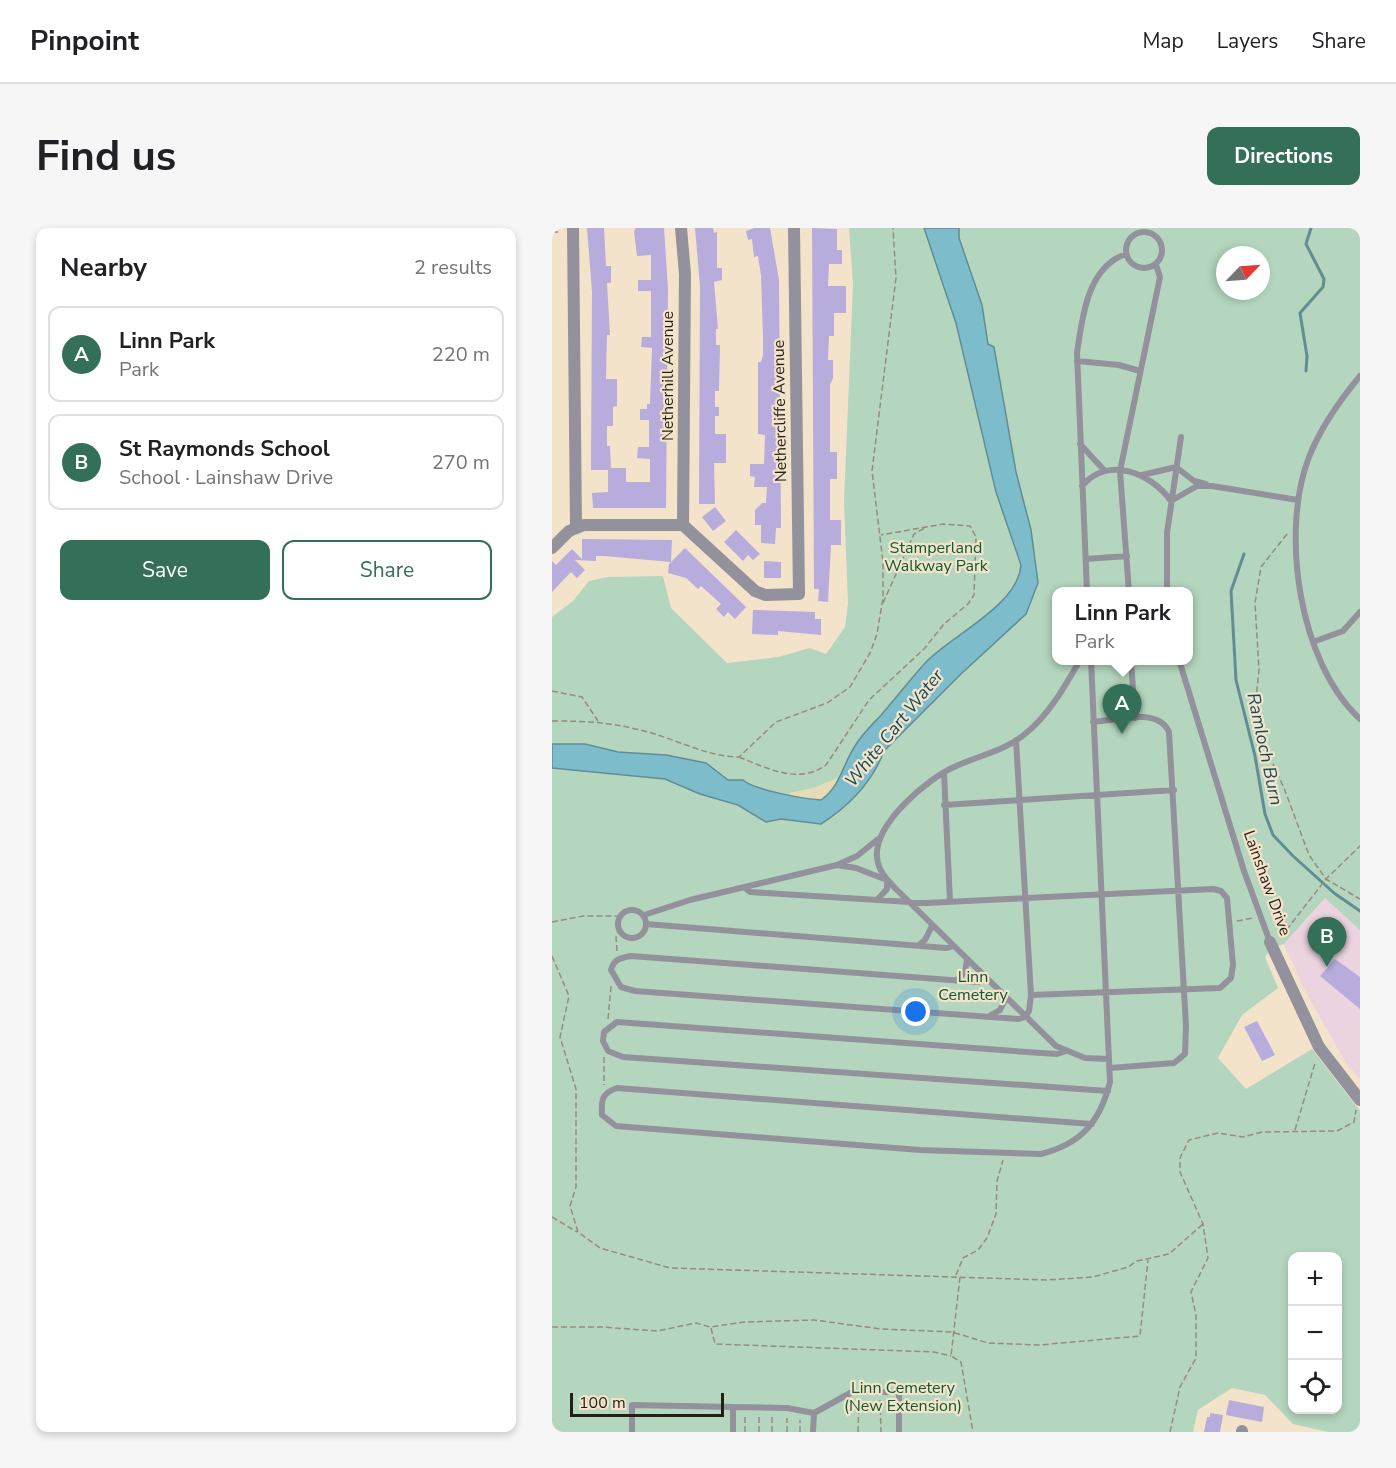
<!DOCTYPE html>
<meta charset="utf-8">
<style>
body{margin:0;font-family:"Nunito Sans",sans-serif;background:#f6f6f6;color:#202124}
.controls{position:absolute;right:18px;bottom:18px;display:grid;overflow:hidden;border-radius:12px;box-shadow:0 3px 9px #0003}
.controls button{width:54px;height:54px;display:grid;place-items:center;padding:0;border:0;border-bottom:2px solid #e0e0e0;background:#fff;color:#202124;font:30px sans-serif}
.compass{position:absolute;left:664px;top:18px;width:54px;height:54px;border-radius:50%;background:#fff;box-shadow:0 3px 9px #0003;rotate:65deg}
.scale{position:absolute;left:18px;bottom:15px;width:154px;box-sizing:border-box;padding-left:6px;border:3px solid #241e15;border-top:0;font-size:16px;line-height:21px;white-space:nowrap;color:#241e15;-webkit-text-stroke:4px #f3e3ca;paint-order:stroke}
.you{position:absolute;left:364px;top:784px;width:21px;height:21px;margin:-15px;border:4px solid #fff;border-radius:50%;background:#1a73e8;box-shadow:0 0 0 9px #1a73e833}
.badge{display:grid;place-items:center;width:39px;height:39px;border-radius:50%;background:#346f58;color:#fff;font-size:20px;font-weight:700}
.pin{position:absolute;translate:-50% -50px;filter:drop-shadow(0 2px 3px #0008)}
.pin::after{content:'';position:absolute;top:32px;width:21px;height:18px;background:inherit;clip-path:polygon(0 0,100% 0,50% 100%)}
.popup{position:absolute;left:500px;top:359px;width:141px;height:78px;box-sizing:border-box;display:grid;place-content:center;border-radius:12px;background:#fff;filter:drop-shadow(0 2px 4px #0005);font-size:20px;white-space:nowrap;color:#757577}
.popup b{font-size:22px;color:#202124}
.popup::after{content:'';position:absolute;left:50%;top:100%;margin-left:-12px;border:12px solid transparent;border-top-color:#fff}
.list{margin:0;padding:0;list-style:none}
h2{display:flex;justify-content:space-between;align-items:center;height:78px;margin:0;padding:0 24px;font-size:26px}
h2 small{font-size:20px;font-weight:400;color:#757577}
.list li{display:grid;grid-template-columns:39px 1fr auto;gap:18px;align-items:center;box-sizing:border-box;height:96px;margin:0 12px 12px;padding:0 12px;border:2px solid #e0e0e0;border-radius:12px}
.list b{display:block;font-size:22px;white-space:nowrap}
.list p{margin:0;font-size:20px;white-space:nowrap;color:#757577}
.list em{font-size:20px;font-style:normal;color:#757577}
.actions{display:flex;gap:12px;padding:18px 24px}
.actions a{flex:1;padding:14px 0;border:2px solid #346f58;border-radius:12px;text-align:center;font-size:21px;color:#346f58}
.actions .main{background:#346f58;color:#fff}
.icon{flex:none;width:33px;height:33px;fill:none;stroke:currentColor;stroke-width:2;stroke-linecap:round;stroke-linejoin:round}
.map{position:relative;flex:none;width:808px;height:1204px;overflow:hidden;border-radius:12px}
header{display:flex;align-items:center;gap:36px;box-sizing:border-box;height:84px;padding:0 30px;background:#fff;border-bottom:2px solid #e0e0e0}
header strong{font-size:28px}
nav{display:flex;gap:33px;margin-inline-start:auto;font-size:21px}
.intro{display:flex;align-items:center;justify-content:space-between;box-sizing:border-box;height:144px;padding:0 36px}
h1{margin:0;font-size:42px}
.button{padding:15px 27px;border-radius:12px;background:#346f58;color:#fff;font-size:21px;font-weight:700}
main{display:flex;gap:36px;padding:0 36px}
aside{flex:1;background:#fff;border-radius:12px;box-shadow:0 3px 9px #0003}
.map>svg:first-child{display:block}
</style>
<header>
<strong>Pinpoint</strong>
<nav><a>Map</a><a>Layers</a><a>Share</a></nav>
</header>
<div class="intro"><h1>Find us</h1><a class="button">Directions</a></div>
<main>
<aside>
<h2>Nearby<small>2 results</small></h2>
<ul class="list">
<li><span class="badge">A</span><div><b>Linn Park</b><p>Park</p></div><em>220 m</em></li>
<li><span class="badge">B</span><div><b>St Raymonds School</b><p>School · Lainshaw Drive</p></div><em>270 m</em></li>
</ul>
<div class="actions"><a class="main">Save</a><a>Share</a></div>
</aside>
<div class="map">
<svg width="808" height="1204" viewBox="0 0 808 1204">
<rect width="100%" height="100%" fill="#f3e3ca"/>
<!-- education -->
<path fill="#ebd4e0" d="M 774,670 L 808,702 L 808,850 L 795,837 L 752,761 L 732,716 Z"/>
<!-- green -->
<path fill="#b4d6be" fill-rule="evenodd" d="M 297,0 L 808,0 L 808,702 L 773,670 L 732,716 L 720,720 L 713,729 L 726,760 L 690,787 L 666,830 L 694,861 L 760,821 L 808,883 L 808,1204 L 776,1204 L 741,1196 L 713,1167 L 680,1160 L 646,1182 L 641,1204 L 0,1204 L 0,540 L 44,542 L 0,529 L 0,389 L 21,373 L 37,353 L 56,349 L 111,348 L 119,380 L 175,435 L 226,429 L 258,420 L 274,426 L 293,399 L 296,375 L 292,274 L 301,56 ZM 673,27 L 709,27 L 709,63 L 673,63 ZM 504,364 L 636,364 L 636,432 L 504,432 ZM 740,1028 L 786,1028 L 786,1182 L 740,1182 Z"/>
<!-- sand -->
<path fill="#e5dcb7" d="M 288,549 L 278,566 L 269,572 L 245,570 L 237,565 L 261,560 Z"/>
<!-- water -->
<path fill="#7dbdcb" stroke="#628d94" stroke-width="1.5" d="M 372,0 L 407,0 L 407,10 L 430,77 L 436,116 L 442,119 L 464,244 L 479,302 L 486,355 L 474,386 L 409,446 L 332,523 C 320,555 297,578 269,596 L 229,591 L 214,594 L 186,577 L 148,566 L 113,551 L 0,540 L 0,516 L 33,516 L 66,524 L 114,527 L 154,535 L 176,552 L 191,552 C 202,562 252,571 269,572 C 288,559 291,536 303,518 C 310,506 321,496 330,486 C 345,469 359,450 375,433 C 402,406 466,377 469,337 L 444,264 L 404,95 Z"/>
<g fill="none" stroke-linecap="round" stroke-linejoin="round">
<!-- stream -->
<path stroke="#628d94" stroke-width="3" d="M 754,143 L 755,128 L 748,85 L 771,59 L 772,51 L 754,16 L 759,0
M 692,326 L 679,363 L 684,452 L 703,528 L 713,586 L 721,607 L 741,628 L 782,665 L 808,683"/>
</g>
<!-- building -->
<path fill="#b7acdc" d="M 35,0 L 52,0 L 54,38 L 59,38 L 59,55 L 55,55 L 58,107 L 55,107 L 54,151 L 65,151 L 65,178 L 61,179 L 61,198 L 55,198 L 55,218 L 58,218 L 59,240 L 74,240 L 74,254 L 98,254 L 98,231 L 85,230 L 86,219 L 97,219 L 97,192 L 88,192 L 88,181 L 95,181 L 95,176 L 98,176 L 100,120 L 89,119 L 90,109 L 99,109 L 99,63 L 86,63 L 86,52 L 99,52 L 99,27 L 85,28 L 82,3 L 84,0 L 112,0 L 116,61 L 114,280 L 41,280 L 40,265 L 56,264 L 56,242 L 39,242 L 40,64 Z
M 143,0 L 161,0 L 162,5 L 165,4 L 165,40 L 170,40 L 170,52 L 162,54 L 166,101 L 164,101 L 164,117 L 168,117 L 167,163 L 163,163 L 163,179 L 167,179 L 167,188 L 163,188 L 163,206 L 174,206 L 174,235 L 162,235 L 163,276 L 147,276 L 148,58 Z
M 202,0 L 218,0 L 227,52 L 229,300 L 224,300 L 223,316 L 209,315 L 209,297 L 203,297 L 203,282 L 210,275 L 214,275 L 215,259 L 202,259 L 203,249 L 198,248 L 198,236 L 212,236 L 213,207 L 206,206 L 206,134 L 209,134 L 211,127 L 211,109 L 209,48 L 206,28 L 202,29 L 200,11 L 196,12 L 194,3 Z
M 260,0 L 285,1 L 285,22 L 290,22 L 290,36 L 277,36 L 276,58 L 294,58 L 294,85 L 282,85 L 282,108 L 277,108 L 276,132 L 281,132 L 281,150 L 278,157 L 278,224 L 285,224 L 285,251 L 278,251 L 278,292 L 289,292 L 289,317 L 279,317 L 276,374 L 266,373 L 267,361 L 262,361 Z
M 163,279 L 174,293 L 161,303 L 150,289 Z
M 184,302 L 208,326 L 201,332 L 196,327 L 191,333 L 172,314 Z
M 30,311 L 120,312 L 119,334 L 52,328 L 44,328 L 44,333 L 23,332 L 33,342 L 25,350 L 19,344 L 0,364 L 0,333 L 4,337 L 20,321 L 30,331 Z
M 133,320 L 194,379 L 183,391 L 176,384 L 172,389 L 164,381 L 169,376 L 149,358 L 146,361 L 134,350 L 116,345 L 117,336 Z
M 212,333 L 229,334 L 229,350 L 212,350 Z
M 201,382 L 263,384 L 263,391 L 269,391 L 269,407 L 226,403 L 226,407 L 200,406 Z
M 783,731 L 808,749 L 808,781 L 768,748 Z
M 705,793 L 723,827 L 710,833 L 692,799 Z
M 677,1172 L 712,1179 L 710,1194 L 674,1187 Z
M 658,1185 L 671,1187 L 668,1204 L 652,1204 L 655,1189 L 658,1189 Z"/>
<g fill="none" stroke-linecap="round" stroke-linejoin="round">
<!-- path -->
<path stroke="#978c7a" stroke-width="1.5" stroke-dasharray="6 3" stroke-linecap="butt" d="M 0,4 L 8,4
M 735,306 L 709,339 L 703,375 L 707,442 L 703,480 L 708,508 L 732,560 L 757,627 L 774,651 L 808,671
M 331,375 L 362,306 L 373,300
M 0,463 L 30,469 L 46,493
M 0,493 C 32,493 56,494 88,502 C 120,509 154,529 187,529 L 224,494 L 275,475 L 298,459 L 318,425 L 325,406 L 331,370 L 331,334 L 320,243 L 344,50 L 341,0
M 187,529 C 215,540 246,557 274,537 L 317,472 L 372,421 L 392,396 L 416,376 L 422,367 L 424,309 L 418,298 L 391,296 L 329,307
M 685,693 L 701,690
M 0,694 L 31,688 L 67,688
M 729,709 L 774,651 L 808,618
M 65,723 L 64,709 L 67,702
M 0,728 L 17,768 L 8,809 L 24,861 L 24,959 L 18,978 L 26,1004 L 48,1020 L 118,1040 L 495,1052 L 541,1049 L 576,1039 L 585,1033 L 617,1026 L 651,996
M 56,791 L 59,758
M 52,829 L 52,857
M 743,902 L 763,835
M 0,989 L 25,1004
M 404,1047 L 411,1030 L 426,1022 L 435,1010 L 444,986 L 445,953 L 451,932
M 408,1049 L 399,1128 L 409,1134 L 421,1204
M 0,1099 L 50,1099 L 105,1103 L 144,1095 L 158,1099 L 192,1094 L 262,1092 L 329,1101 L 400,1104 L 436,1115 L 487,1117 L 588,1108 L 596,1032
M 159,1100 L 163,1116 L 382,1124 L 399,1128
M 328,1172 L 329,1204
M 193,1204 L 193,1187
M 207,1204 L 207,1187
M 220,1204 L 220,1187
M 235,1204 L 235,1190
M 248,1204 L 248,1192
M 306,1204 L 307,1172
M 618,1204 L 628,1159 L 644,1130 L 644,1087 L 639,1064 L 656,1030 L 651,996 L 628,944 L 628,930 L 637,912 L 666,905 L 691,909 L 710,904 L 785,903 L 802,894 L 804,882"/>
<!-- service -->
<path stroke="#93919c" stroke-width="6" d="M574 22a18 18 0 1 1 36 0a18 18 0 1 1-36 0Z
M 525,133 L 567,137 L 588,143
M 808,148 C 788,172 769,199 757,229 C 728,304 747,435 808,491
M 528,216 L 552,242
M 590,247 L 624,239 L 642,253 L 654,256
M 530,258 C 556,227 599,245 619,273 L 645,258 L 660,258 L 746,272
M 534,331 L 575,328
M 535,364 L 525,125 C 530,91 535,39 574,26
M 577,364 L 568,243 L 608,49 L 604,37
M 615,364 L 615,305 L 629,209
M 761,414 L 791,403 L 808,384
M 528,432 C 513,458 497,487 473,506 C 453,523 425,528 402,539 C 375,551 322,596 325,629 C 326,642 334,651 343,660 L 504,818 L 533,830 L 557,831
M 539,432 L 558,854 C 548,894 529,916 489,926 L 368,922 L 64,898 L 50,887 C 49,872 50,865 65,860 L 540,896
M 579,432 L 583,490
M 627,432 L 692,643 L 718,714
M 541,494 C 564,492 606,479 617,504 L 634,798 L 633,826 L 622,835 L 558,840
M 392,545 L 398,674
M 392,577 L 622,562
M 285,637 L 304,640 L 335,652 L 335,661 L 325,672
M 193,660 L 198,664 L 374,675 L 661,661 L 669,663 L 675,670 L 681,737 L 679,750 L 668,760 L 479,767
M66 696a14 14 0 1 1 28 0a14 14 0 1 1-28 0Z
M 92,687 L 138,672 L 285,637 L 305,628 L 326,611
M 94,696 L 394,720 L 401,718
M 367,717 L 373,712 L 380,698
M 405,752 L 413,744 L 415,732
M 435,752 L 425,754 L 79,728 C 68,730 62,731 59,742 L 69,759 L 83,763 L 467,791 L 473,789 L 477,783 L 479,767 L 464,512
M 439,787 L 448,782 L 454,770
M 514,823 L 505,826 L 489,825 L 65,794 L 52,804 L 51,813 L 56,823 L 71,829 L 556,863
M 80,1204 L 80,1177 L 181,1179
M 181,1204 L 181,1179 L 235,1180 L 262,1185
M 261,1204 L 262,1185 L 300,1164 L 347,1164 L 347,1204"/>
<!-- minor -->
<path stroke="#93919c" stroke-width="12" d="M 21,0 L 24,298
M 129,0 L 133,46 L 131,297
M 0,320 L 17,303 L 32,297 L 131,297 L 203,363 L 213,367 L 247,366 L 242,0
M 718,714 L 767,819 L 808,872
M 690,1204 L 690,1203"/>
</g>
<g text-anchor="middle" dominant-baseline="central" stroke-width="4.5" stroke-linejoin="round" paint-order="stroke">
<!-- street labels -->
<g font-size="16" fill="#241e15" stroke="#f3e3ca">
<text transform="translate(116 148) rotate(-90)">Netherhill Avenue</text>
<text transform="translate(228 183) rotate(-91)">Nethercliffe Avenue</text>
<text transform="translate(715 655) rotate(70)">Lainshaw Drive</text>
</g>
<!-- park labels -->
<g font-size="16" fill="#095931" stroke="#f3e3ca">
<text x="384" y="320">Stamperland<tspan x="384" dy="18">Walkway Park</tspan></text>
<text x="421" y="749">Linn<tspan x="421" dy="18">Cemetery</tspan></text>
<text x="351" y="1160">Linn Cemetery<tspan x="351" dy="18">(New Extension)</tspan></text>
</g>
<!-- water labels -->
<g font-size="18" font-style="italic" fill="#134b56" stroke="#f3e3ca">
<text transform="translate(342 500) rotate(-51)">White Cart Water</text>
<text transform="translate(713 521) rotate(78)">Ramloch Burn</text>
</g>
</g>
</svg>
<div class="controls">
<button>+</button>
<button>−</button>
<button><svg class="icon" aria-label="locate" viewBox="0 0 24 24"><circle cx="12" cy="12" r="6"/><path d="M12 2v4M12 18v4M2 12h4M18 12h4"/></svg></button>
</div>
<svg class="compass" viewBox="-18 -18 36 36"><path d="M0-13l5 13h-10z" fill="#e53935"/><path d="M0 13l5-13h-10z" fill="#757577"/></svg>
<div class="scale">100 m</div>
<div class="you"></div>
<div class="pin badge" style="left:570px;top:506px">A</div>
<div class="popup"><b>Linn Park</b>Park</div>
<div class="pin badge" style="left:775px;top:739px">B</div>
</div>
</main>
